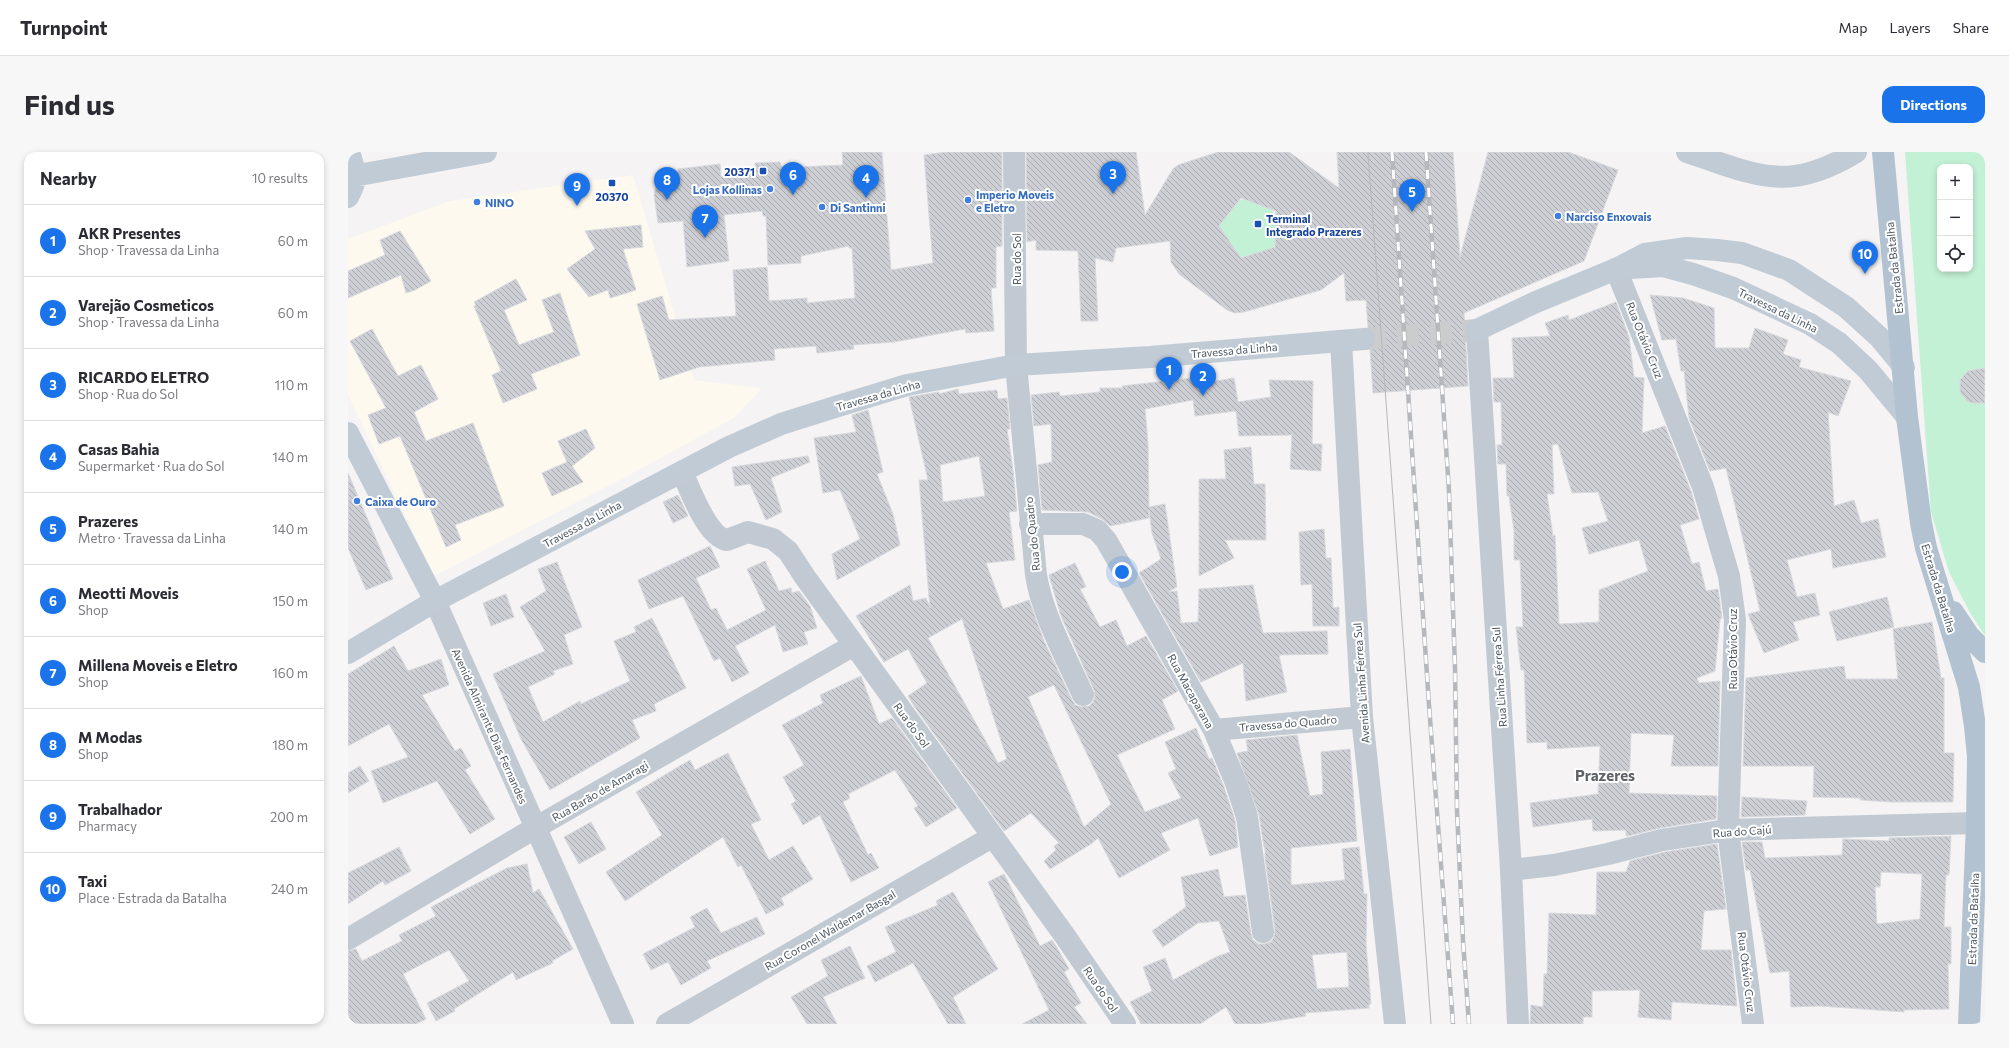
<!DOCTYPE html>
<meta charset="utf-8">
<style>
body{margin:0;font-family:Commissioner,sans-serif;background:#f7f7f7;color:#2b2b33}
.controls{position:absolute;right:12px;top:12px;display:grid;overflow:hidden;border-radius:8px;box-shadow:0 2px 6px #0003}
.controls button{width:36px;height:36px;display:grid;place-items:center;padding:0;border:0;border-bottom:1px solid #e1e1e2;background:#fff;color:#2b2b33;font:20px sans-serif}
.you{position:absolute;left:774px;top:420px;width:14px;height:14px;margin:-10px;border:3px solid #fff;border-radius:50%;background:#1a73e8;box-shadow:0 0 0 6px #1a73e833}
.badge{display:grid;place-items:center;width:26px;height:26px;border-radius:50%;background:#1a73e8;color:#fff;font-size:13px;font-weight:700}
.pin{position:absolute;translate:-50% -33px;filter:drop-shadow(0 1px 2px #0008)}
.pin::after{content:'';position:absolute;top:21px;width:14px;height:12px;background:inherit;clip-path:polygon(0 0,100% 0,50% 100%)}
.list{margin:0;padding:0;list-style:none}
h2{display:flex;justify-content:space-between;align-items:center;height:52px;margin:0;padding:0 16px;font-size:17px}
h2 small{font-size:13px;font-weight:400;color:#7c7c81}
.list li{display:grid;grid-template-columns:26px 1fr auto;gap:12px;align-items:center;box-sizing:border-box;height:72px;padding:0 16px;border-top:1px solid #e1e1e2}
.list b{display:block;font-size:15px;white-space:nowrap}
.list p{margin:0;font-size:13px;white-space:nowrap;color:#7c7c81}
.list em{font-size:13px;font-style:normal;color:#7c7c81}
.icon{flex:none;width:22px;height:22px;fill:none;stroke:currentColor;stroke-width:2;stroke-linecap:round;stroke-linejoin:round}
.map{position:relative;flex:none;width:1637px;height:872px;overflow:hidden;border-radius:12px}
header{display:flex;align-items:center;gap:24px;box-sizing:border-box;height:56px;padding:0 20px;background:#fff;border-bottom:1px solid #e1e1e2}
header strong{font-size:19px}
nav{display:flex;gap:22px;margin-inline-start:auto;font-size:14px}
.intro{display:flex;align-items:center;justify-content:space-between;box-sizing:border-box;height:96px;padding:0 24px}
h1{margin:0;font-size:28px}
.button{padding:10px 18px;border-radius:12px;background:#1a73e8;color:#fff;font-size:14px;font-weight:700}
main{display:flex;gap:24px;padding:0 24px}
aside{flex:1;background:#fff;border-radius:12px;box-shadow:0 2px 6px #0003}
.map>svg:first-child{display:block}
</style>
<header>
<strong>Turnpoint</strong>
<nav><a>Map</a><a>Layers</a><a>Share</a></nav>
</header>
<div class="intro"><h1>Find us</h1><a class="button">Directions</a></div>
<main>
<aside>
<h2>Nearby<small>10 results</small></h2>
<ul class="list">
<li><span class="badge">1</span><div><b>AKR Presentes</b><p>Shop · Travessa da Linha</p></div><em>60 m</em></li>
<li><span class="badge">2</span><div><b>Varejão Cosmeticos</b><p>Shop · Travessa da Linha</p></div><em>60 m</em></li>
<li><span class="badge">3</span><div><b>RICARDO ELETRO</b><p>Shop · Rua do Sol</p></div><em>110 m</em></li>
<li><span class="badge">4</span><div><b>Casas Bahia</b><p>Supermarket · Rua do Sol</p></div><em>140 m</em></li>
<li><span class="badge">5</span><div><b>Prazeres</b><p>Metro · Travessa da Linha</p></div><em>140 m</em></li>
<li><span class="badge">6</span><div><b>Meotti Moveis</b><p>Shop</p></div><em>150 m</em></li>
<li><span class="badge">7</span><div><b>Millena Moveis e Eletro</b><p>Shop</p></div><em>160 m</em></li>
<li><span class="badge">8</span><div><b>M Modas</b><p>Shop</p></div><em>180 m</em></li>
<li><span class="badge">9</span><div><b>Trabalhador</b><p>Pharmacy</p></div><em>200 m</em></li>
<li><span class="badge">10</span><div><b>Taxi</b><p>Place · Estrada da Batalha</p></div><em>240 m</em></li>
</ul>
</aside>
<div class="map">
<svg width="1637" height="872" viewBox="0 0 1637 872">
<defs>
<pattern id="building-back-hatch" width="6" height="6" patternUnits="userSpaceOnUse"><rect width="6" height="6" fill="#cdcfd5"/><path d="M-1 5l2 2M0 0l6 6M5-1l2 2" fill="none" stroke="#a8abb0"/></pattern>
</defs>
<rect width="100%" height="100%" fill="#f5f3f3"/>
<!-- commercial -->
<path fill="#fdf9ef" d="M 285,23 L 346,228 L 414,236 L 386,266 L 285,321 L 86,424 L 0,243 L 0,87 L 102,49 Z"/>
<!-- green -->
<path fill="#c3f1d5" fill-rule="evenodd" d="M 1557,0 L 1637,0 L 1637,484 L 1621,459 L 1601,420 L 1583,360 ZM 1592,15 L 1622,15 L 1622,117 L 1592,117 Z
M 895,47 L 923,57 L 928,63 L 927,93 L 925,96 L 895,106 L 892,105 L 872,76 L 872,73 L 892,48 Z"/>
<!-- building -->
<path fill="url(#building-back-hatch)" stroke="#d7d9de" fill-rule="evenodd" d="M 494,0 L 534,0 L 543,118 L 585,111 L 576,3 L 598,0 L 654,0 L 654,94 L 648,95 L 648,136 L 643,136 L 646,179 L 618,181 L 617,177 L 546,190 L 505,193 L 506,197 L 469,201 L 468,194 L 426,197 L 427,208 L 351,215 L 312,228 L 289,152 L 314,144 L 321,168 L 388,164 L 385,118 L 419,115 L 421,149 L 459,146 L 459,151 L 507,146 L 504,96 L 501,96 L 501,94 L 453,104 L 453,111 L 420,113 L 418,64 L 415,64 L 414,59 L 376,63 L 381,109 L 339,115 L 335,69 L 310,71 L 306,43 L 309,28 L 330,26 L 330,17 L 372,12 L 373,25 L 408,19 L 407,11 L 432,10 L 433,15 L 450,13 L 451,15 L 495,13 Z
M 678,0 L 788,0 L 797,63 L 825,17 L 830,13 L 870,0 L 941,0 L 991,36 L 989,0 L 1105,0 L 1112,105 L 1140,0 L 1220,0 L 1270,18 L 1236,109 L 1116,161 L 1120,234 L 1025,241 L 1022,198 L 1027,193 L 1028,186 L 1026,180 L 1020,175 L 1018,148 L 998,149 L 996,121 L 973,138 L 896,160 L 887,161 L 879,158 L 831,122 L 823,110 L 822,89 L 768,96 L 765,110 L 747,106 L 750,169 L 733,169 L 730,99 L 688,98 L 688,88 L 679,90 ZM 893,46 L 928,59 L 927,95 L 893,106 L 871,74 Z
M 293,73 L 295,95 L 275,97 L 288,138 L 262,146 L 260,138 L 241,145 L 219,117 L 247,97 L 237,79 Z
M 52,79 L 83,129 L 67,138 L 58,141 L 53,123 L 0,146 L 0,119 L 37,103 L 32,88 Z
M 168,127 L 179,148 L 156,158 L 171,193 L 206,180 L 194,148 L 212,141 L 232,203 L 183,222 L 189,237 L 155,251 L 144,223 L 153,219 L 126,154 L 128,153 L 126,150 Z
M 1302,143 L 1335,146 L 1366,156 L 1367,196 L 1401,196 L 1407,176 L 1440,188 L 1435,202 L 1453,208 L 1451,215 L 1503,229 L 1490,264 L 1480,260 L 1486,354 L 1506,348 L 1513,371 L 1530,367 L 1538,405 L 1485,416 L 1483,397 L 1439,408 L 1449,445 L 1467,441 L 1472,463 L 1445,470 L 1451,488 L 1416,501 L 1400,462 L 1412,459 L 1378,316 L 1362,319 L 1341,266 L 1336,219 L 1333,219 L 1328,187 L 1314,188 Z
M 1268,150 L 1281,185 L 1286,225 L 1296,226 L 1294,281 L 1317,274 L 1343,339 L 1351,367 L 1332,373 L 1344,412 L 1351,410 L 1358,439 L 1370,437 L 1374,466 L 1372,467 L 1367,519 L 1349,526 L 1351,531 L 1372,529 L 1370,614 L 1323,614 L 1326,583 L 1283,581 L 1281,641 L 1369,644 L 1368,667 L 1312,676 L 1280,684 L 1278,684 L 1278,678 L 1245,679 L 1244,667 L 1185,675 L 1182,651 L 1250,642 L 1252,594 L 1199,597 L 1199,590 L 1179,591 L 1176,518 L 1173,518 L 1168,475 L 1175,475 L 1172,408 L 1166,408 L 1166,379 L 1161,344 L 1159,344 L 1158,312 L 1150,312 L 1149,293 L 1154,293 L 1153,250 L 1146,250 L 1145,226 L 1166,226 L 1164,186 L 1202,184 L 1197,171 L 1220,163 L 1221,168 ZM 1210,292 L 1224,341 L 1250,340 L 1260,369 L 1234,376 L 1241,402 L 1291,388 L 1300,419 L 1251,438 L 1251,470 L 1211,472 L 1207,383 L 1205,384 L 1199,342 L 1206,342 L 1204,293 Z
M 24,177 L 50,224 L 73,213 L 90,247 L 66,260 L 78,289 L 125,271 L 156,354 L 107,373 L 113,388 L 98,395 L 52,284 L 31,292 L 20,263 L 38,256 L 2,189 Z
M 1637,216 L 1637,251 L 1625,251 L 1619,249 L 1612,240 L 1612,228 L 1620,219 Z
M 862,224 L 863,230 L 886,226 L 890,250 L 923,245 L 921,228 L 965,229 L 964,292 L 974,292 L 973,319 L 942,317 L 944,283 L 891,284 L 888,259 L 847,264 L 845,248 L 797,257 L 800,291 L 801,355 L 817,352 L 829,435 L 820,440 L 829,439 L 833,471 L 850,470 L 851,437 L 905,433 L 915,481 L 979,479 L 980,502 L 931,503 L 939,540 L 898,549 L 895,511 L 853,530 L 791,421 L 813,407 L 804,381 L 801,358 L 801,366 L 762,374 L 754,367 L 740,360 L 694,358 L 690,313 L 704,310 L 703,272 L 686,274 L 683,243 L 711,240 L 712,244 L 752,240 L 752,236 L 775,236 L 774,234 Z
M 610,237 L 611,242 L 649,238 L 650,247 L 659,246 L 662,277 L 659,277 L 665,318 L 669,359 L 661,360 L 667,408 L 638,411 L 655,457 L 681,448 L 696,489 L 724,548 L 727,553 L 733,555 L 741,554 L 745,550 L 747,545 L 746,538 L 713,464 L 701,423 L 727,411 L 738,435 L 732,437 L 752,475 L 768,468 L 779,494 L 798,484 L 830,539 L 814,548 L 827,577 L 769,603 L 797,660 L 833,646 L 820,621 L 828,617 L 817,590 L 848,576 L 861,607 L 864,606 L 876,635 L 887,668 L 890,695 L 862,704 L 850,666 L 813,681 L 822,698 L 771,726 L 750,686 L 743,692 L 702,717 L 696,709 L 708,698 L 706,694 L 711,691 L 683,661 L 656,679 L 566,554 L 560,544 L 579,531 L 560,497 L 536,510 L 508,464 L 562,433 L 565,449 L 578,446 L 582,456 L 571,328 L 580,328 L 561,245 L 591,240 L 591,242 ZM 631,304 L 637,344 L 595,350 L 592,313 ZM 614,467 L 659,607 L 650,611 L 580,486 ZM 706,533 L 763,652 L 736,675 L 680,545 Z
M 520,258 L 535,320 L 529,322 L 545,362 L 552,393 L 489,428 L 484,402 L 512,387 L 492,338 L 475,341 L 466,286 L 508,280 L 504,263 Z
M 238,277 L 247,296 L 224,314 L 235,330 L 204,344 L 194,321 L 219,310 L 210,289 Z
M 903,295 L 906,332 L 917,332 L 918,388 L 877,388 L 886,406 L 851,424 L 851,327 L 878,327 L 876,298 Z
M 460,304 L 462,310 L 423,326 L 434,360 L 418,368 L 402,332 L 387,334 L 384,315 Z
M 0,321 L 45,427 L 18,438 L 0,396 Z
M 330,343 L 340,364 L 325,371 L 315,350 Z
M 976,377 L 978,406 L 983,406 L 985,456 L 991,455 L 991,474 L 965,474 L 964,432 L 953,433 L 951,380 Z
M 362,394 L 372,415 L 348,426 L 363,458 L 368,456 L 379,478 L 418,458 L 399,417 L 417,409 L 431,439 L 443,436 L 444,441 L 451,439 L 462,454 L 469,476 L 456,480 L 460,492 L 435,500 L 427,473 L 387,494 L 401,521 L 384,530 L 372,506 L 366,509 L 335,444 L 301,457 L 290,428 Z
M 209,410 L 234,475 L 216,483 L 225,512 L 205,519 L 207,522 L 180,535 L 195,570 L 232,549 L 233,552 L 282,529 L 266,489 L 288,480 L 286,475 L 304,466 L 338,536 L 306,552 L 308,559 L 284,568 L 292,586 L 202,638 L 173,587 L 145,522 L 197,499 L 172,455 L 198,439 L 190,417 Z
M 158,442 L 166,465 L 143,474 L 135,451 Z
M 1539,445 L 1546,475 L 1489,489 L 1481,460 Z
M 1584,470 L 1593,526 L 1596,526 L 1596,601 L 1606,601 L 1605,650 L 1543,650 L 1512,648 L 1512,646 L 1465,645 L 1466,614 L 1395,614 L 1398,526 L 1496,514 L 1498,527 L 1550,527 L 1545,477 Z
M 46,494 L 60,519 L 93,507 L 101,533 L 74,543 L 107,599 L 113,596 L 123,614 L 117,618 L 147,667 L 122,682 L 89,629 L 35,651 L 23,619 L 60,605 L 41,572 L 0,594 L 0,522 Z
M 513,524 L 531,572 L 544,566 L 609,656 L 578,675 L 566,656 L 570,654 L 547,618 L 500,642 L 502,646 L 495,650 L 520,703 L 523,701 L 531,716 L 503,730 L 472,663 L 455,673 L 443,652 L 448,649 L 435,625 L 456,613 L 434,573 L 475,551 L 472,543 Z
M 949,583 L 962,644 L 975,642 L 973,600 L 1002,597 L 1009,689 L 943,696 L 943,733 L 997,728 L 994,697 L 1011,695 L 1016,742 L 1019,742 L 1018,792 L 1023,852 L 1021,852 L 1021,856 L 957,861 L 958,864 L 910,872 L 887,872 L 878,855 L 852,872 L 793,872 L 782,850 L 804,839 L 795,815 L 817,806 L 825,828 L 868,805 L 882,800 L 871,769 L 850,771 L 815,795 L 804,779 L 838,755 L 833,725 L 870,717 L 876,745 L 897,743 L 903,782 L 905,788 L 911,792 L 917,792 L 923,790 L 926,785 L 927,778 L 917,706 L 917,695 L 916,695 L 911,663 L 889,601 L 900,599 L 898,588 ZM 999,800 L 1001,835 L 969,837 L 964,803 Z
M 380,601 L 413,668 L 403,672 L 421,708 L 445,694 L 465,727 L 433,746 L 436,753 L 418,762 L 393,713 L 390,715 L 375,685 L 277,749 L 258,720 L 314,683 L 288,640 L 342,608 L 347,618 Z
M 12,614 L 21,629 L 0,641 L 0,621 Z
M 1394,645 L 1459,649 L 1457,663 L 1393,665 Z
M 243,670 L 258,697 L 231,712 L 216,685 Z
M 1603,684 L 1601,723 L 1598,723 L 1596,775 L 1603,775 L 1603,812 L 1600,812 L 1601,857 L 1556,858 L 1556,860 L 1472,854 L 1443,855 L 1441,819 L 1422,821 L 1402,718 L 1398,718 L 1394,690 L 1414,690 L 1417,706 L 1494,703 L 1495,687 L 1541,689 L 1541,686 ZM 1533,720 L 1574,722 L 1572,767 L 1529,772 L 1527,735 L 1532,735 Z
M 1369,692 L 1378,757 L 1356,759 L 1353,798 L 1383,798 L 1389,854 L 1324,850 L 1323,868 L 1290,865 L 1292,838 L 1244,839 L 1244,865 L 1235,865 L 1235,872 L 1182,872 L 1183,853 L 1195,855 L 1196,822 L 1199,822 L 1201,761 L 1248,763 L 1249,720 L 1278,720 L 1282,709 L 1317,700 Z
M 51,695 L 63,719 L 37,733 L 35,729 L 0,752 L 0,721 Z
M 179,712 L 185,741 L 191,737 L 225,797 L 204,809 L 205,811 L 168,828 L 165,820 L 106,857 L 107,859 L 88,869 L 79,851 L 121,829 L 101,798 L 55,822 L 78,867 L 68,872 L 0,872 L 0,799 L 8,797 L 14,809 L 54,789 L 51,783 L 88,764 L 83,755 L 159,716 Z
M 656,722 L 692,794 L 704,788 L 708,794 L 721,817 L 716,820 L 733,851 L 726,855 L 739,872 L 674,872 L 701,858 L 640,730 Z
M 605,740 L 650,817 L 605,845 L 618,872 L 600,872 L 565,811 L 527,830 L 519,814 L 548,800 L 537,775 L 590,753 L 588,749 Z
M 359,756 L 373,781 L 409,765 L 417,782 L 359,809 L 363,816 L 333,833 L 320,810 L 303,818 L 295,802 L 347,775 L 342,765 Z
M 502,794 L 517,826 L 475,845 L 489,872 L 459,872 L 443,845 L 480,824 L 473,808 Z"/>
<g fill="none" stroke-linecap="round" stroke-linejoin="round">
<!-- secondary-tunnel -->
<path stroke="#caccce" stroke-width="22" stroke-dasharray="22 11" stroke-linecap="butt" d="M 1016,187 L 1129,178"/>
<!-- street -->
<path stroke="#c1cad2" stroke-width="22" d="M 666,0 L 668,213 L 688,423 C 694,462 719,507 735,543
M 1268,117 L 1355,335 L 1381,424 L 1387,468 L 1380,678 L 1405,872
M 1129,178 L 1163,718 L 1170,872
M 993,189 L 1014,565 L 1047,872
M 334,320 C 342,337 359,385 379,388 L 400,380 L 425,387 L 440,399 L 457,425 L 717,784 L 777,872
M 682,372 L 735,372 L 749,378 L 758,388 L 866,578 L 888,631 L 899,665 L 915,780
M 87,449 L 275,872
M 866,578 L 1014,565
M 1163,718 L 1206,713 L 1260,702 L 1314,688 L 1380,678 L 1629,671
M 0,787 L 187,676 L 506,493
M 319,872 L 644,685"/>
<!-- secondary -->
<path stroke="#c1cbd6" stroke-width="22" d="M 1339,0 C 1409,23 1439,42 1508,0
M 0,25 L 138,0
M 0,45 C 11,24 8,22 1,0
M 1283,116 L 1315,114 L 1345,122 L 1385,136 L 1462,172 L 1491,191 L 1520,218 L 1559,265
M 1129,178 L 1188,150 L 1268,117 L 1297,102 L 1339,96 L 1369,98 L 1394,101 L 1441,118 L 1498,155 L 1531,185 L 1556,215
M 0,281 L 87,449
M 0,501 L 87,449 L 381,295 L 433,272 L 487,255 L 559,233 L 668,213 L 802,205 L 1016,187"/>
<!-- primary -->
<path stroke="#b3c2d1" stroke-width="22" d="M 1535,0 L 1559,265 L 1573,371 L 1578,396 L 1621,535 L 1627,574 L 1630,605 L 1629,671 L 1621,872
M 1605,460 L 1621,484 L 1637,500"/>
<!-- tram -->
<path stroke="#b5b8bd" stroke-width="1" d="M 1020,0 L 1083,872"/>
<!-- rail casing -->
<g stroke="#b5b8bd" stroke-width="4.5">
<path id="rail" d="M 1044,0 L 1081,553 L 1105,872
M 1078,0 L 1101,339 L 1107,516 L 1109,658 L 1115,789 L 1121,872"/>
</g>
<!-- rail -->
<use href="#rail" stroke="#fff" stroke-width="3" stroke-dasharray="9" stroke-linecap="butt"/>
</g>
<!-- markers -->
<g fill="#1a4fb4" stroke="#fff" stroke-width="1.5">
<rect x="411" y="15" width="8" height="8" rx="2"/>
<rect x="260" y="27" width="8" height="8" rx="2"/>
<rect x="906" y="68" width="8" height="8" rx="2"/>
</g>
<g fill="#3f7fe0" stroke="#fff" stroke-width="1.5">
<circle cx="422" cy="37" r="4"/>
<circle cx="620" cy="48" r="4"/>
<circle cx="129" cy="50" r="4"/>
<circle cx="474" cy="55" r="4"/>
<circle cx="1210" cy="64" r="4"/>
<circle cx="9" cy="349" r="4"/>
</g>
<g text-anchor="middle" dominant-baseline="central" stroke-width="4" stroke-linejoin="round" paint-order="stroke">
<!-- transit labels -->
<g font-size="11" font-weight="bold" fill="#164399" stroke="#fff" text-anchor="end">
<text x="407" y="19">20371</text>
<text x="264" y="44" text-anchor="middle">20370</text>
<text x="918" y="66" text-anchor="start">Terminal<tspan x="918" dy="13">Integrado Prazeres</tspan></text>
</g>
<!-- shop labels -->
<g font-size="11" font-weight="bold" fill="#366cbe" stroke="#fff" text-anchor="start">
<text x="414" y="37" text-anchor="end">Lojas Kollinas</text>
<text x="628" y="42">Imperio Moveis<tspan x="628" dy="13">e Eletro</tspan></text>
<text x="137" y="50">NINO</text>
<text x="482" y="55">Di Santinni</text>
<text x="1218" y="64">Narciso Enxovais</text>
<text x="17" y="349">Caixa de Ouro</text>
</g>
<!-- street labels -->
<g font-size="11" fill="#4a5661" stroke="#fff">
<text transform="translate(668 107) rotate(-90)">Rua do Sol</text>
<text transform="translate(1546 116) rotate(-96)">Estrada da Batalha</text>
<text transform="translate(1430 158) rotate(26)">Travessa da Linha</text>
<text transform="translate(1297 188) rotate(68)">Rua Otávio Cruz</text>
<text transform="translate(886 198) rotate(-5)">Travessa da Linha</text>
<text transform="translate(530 243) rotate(-16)">Travessa da Linha</text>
<text transform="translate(234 372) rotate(-28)">Travessa da Linha</text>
<text transform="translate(684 382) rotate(-96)">Rua do Quadro</text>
<text transform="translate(1591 436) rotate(73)">Estrada da Batalha</text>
<text transform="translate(1384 497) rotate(-90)">Rua Otávio Cruz</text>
<text transform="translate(1151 525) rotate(-94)">Rua Linha Férrea Sul</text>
<text transform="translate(1013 531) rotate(-94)">Avenida Linha Férrea Sul</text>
<text transform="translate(843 539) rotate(61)">Rua Macaparana</text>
<text transform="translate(940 571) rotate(-5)">Travessa do Quadro</text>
<text transform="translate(564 573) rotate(54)">Rua do Sol</text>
<text transform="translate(142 574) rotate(66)">Avenida Almirante Dias Fernandes</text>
<text transform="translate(252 639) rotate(-30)">Rua Barão de Amaragi</text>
<text transform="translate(1394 679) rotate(-4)">Rua do Cajú</text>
<text transform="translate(1625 767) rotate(-88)">Estrada da Batalha</text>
<text transform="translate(482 778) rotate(-30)">Rua Coronel Waldemar Basgal</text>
<text transform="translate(1399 820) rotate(83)">Rua Otávio Cruz</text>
<text transform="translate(753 837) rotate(56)">Rua do Sol</text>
</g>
<!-- district labels -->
<g font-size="15" font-weight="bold" fill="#5f6368" stroke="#fff">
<text x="1257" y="623">Prazeres</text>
</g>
</g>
</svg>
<div class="controls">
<button>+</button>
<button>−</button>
<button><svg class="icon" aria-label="locate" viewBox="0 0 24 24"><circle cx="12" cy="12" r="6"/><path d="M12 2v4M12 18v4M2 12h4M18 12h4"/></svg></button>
</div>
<div class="you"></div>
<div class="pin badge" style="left:821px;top:238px">1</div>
<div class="pin badge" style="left:855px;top:244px">2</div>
<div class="pin badge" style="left:765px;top:42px">3</div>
<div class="pin badge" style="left:518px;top:46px">4</div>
<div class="pin badge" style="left:1064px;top:60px">5</div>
<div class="pin badge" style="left:445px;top:43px">6</div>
<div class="pin badge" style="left:357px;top:86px">7</div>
<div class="pin badge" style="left:319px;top:48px">8</div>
<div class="pin badge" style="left:229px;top:54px">9</div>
<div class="pin badge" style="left:1517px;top:122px">10</div>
</div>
</main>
